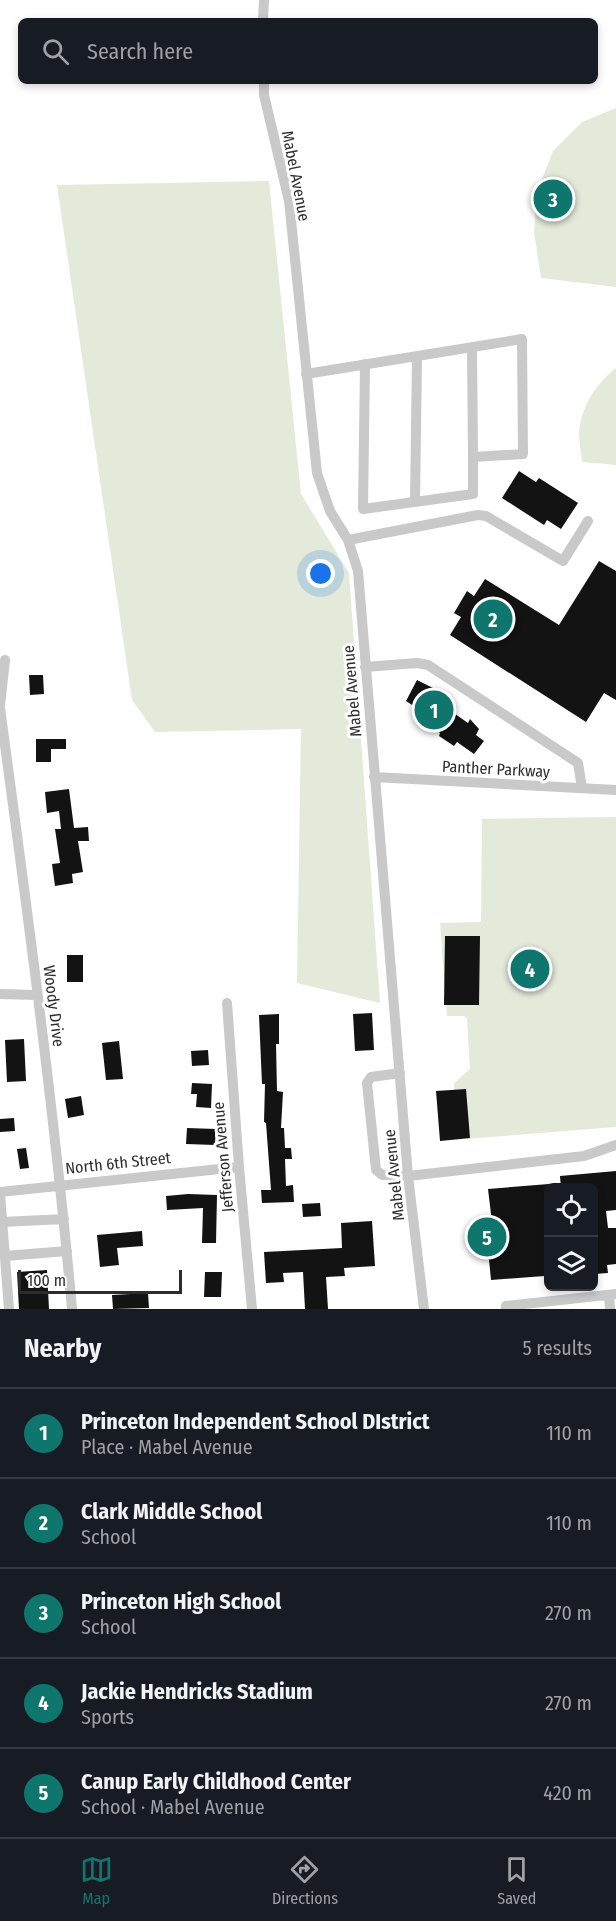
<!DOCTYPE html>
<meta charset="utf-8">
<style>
body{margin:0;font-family:"Fira Sans Condensed",sans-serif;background:#242831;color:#f1f3f6}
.controls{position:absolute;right:18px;bottom:18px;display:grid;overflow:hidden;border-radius:9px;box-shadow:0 3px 9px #0003}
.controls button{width:54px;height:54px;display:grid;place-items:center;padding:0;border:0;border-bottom:2px solid #363941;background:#171b24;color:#f1f3f6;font:30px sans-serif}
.scale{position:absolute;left:18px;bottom:15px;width:164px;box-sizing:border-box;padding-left:6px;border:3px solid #2c2c2c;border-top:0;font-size:16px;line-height:21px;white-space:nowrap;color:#2c2c2c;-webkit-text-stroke:4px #fff;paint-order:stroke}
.you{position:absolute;left:321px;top:574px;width:21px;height:21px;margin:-15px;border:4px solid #fff;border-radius:50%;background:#1a73e8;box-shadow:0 0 0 9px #1a73e833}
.badge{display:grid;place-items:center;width:39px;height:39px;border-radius:50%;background:#0f766e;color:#fff;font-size:20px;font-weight:700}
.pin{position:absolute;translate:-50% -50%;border:3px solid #fff;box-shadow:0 2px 6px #0006}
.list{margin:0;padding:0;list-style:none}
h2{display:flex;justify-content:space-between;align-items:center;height:78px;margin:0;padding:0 24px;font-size:26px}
h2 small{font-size:20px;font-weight:400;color:#9ea1a6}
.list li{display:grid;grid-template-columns:39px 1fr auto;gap:18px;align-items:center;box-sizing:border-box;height:90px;padding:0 24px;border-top:2px solid #363941}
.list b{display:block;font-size:22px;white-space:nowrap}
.list p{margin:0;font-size:20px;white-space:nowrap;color:#9ea1a6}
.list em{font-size:20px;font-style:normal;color:#9ea1a6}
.icon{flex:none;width:33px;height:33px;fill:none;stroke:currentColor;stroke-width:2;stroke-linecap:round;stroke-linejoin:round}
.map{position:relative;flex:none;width:616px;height:1309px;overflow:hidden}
.search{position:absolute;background:#171b24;box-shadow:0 3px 9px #0003;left:18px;right:18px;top:18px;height:66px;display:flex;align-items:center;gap:15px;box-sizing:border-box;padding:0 21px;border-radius:9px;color:#9ea1a6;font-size:22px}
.sheet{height:528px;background:#171b24}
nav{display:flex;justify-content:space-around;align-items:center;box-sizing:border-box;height:84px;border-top:2px solid #363941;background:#171b24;font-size:16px;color:#9ea1a6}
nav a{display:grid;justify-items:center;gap:3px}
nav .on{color:#0f766e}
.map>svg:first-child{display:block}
</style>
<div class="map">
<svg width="616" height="1309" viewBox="0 0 616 1309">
<rect width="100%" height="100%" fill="#fff"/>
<!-- green -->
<path fill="#e3eada" d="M 616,108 L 616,287 L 541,278 L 534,232 L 537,192 L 553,151 L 582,122 Z
M 269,181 L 301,494 L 349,573 L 380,1003 L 297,983 L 301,729 L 155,732 L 132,700 L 57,185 Z
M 616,368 L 616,465 L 582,462 C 581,452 579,442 579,433 C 581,406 596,384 616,368 Z
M 616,817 L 616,1127 L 440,1141 L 454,1090 L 454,1083 L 470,1069 L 467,1018 L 463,1016 L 447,1016 L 440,923 L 481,922 L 482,819 Z"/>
<!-- building -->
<path fill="#131313" d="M 519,471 L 536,482 L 539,478 L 578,503 L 561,529 L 547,520 L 544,525 L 502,498 Z
M 599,561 L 616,571 L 616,700 L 604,693 L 586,722 L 450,635 L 461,617 L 454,613 L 467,591 L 474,596 L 485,579 L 559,625 Z
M 29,675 L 43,675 L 44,694 L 30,695 Z
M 417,680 L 443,693 L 438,702 L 468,723 L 470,719 L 479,729 L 476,735 L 484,741 L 474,754 L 457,742 L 454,746 L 439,736 L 440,733 L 437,730 L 440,723 L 406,701 Z
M 36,739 L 66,739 L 66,749 L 51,749 L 51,762 L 36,762 Z
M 69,789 L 74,828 L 88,827 L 89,841 L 78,841 L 83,872 L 72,874 L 73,883 L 55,886 L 52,864 L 60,863 L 55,829 L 61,829 L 59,811 L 47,813 L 45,792 Z
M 445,936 L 480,936 L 479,1005 L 444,1005 Z
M 67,955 L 83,955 L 83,982 L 67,982 Z
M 372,1013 L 374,1050 L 355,1051 L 353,1014 Z
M 279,1014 L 279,1044 L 276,1044 L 277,1091 L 283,1092 L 281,1128 L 284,1128 L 285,1148 L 291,1148 L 292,1159 L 285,1159 L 286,1186 L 293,1185 L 294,1202 L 262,1203 L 261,1190 L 271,1190 L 266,1123 L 264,1122 L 265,1084 L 262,1084 L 259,1015 Z
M 24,1039 L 26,1081 L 7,1082 L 5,1040 Z
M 119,1041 L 123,1079 L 106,1080 L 102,1043 Z
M 208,1050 L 209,1065 L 192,1066 L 191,1051 Z
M 192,1083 L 212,1084 L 211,1108 L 196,1107 L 197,1094 L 191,1094 Z
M 466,1089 L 470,1138 L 440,1141 L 436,1091 Z
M 81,1096 L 84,1115 L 68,1118 L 65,1099 Z
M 14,1118 L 15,1131 L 0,1132 L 0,1119 Z
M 187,1128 L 216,1129 L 215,1145 L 186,1144 Z
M 26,1148 L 29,1168 L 20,1169 L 17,1149 Z
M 616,1171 L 616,1210 L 606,1211 L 608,1228 L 616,1228 L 616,1264 L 607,1265 L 608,1273 L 594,1274 L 594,1188 L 561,1188 L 560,1176 Z
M 549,1184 L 549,1272 L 545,1272 L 545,1276 L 491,1280 L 487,1239 L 494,1239 L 488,1189 Z
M 188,1194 L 217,1195 L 216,1243 L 202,1243 L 203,1208 L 167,1210 L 166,1196 Z
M 320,1203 L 321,1216 L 303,1217 L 302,1204 Z
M 372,1221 L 375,1266 L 344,1268 L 345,1276 L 326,1277 L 328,1309 L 305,1309 L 303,1272 L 283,1273 L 284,1282 L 266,1283 L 264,1252 L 342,1248 L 341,1223 Z
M 142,1231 L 143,1246 L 117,1248 L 119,1265 L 100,1267 L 97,1235 Z
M 47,1270 L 49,1309 L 19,1309 L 17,1272 Z
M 205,1272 L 222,1272 L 221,1297 L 204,1297 Z
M 148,1293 L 149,1308 L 113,1309 L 112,1295 Z"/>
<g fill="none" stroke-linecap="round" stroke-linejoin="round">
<!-- minor -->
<path stroke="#c9c9c9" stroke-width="10" d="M 263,21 L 264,0
M 264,81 L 264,95 L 289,201 L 317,473 L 330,511 L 348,540 L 358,571 L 408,1176 L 424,1309
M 472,347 L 473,457
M 306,374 L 522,339 L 523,454 L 473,457 L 473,494 L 363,509 L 365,364
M 415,502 L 417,356
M 348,540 L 478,515 L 486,516 L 563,561 L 588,521
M 365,667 L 417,663 L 428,665 L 578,763 L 582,788
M 0,705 L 5,660
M 0,708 C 27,908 54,1108 72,1309
M 374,777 L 616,790
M 0,994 L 37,995
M 227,1003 L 239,1167 L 252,1309
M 400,1073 L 371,1077 L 367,1083 L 376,1170 L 382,1175 L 408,1176 L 584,1156 L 616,1145
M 0,1192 L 239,1167
M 0,1194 L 9,1309
M 2,1222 L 64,1219
M 5,1256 L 67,1251
M 609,1295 L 610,1309
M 506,1309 L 506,1306 L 616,1294"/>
</g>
<g text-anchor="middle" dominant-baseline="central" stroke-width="6" stroke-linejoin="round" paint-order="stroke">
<!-- street labels -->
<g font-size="16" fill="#2c2c2c" stroke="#fff">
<text transform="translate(296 176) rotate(79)">Mabel Avenue</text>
<text transform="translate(352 691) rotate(-95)">Mabel Avenue</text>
<text transform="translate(496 769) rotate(3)">Panther Parkway</text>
<text transform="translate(54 1006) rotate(83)">Woody Drive</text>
<text transform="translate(223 1157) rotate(-95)">Jefferson Avenue</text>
<text transform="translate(118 1163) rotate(-6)">North 6th Street</text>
<text transform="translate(394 1175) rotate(-96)">Mabel Avenue</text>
</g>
</g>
</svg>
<div class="controls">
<button><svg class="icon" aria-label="locate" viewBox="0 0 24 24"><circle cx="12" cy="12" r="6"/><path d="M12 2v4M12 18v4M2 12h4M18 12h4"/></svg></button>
<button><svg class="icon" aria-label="layers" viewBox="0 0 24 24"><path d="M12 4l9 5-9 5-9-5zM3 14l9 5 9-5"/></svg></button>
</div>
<div class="scale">100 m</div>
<div class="you"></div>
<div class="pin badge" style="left:434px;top:710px">1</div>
<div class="pin badge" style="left:493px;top:619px">2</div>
<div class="pin badge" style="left:553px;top:199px">3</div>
<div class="pin badge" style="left:530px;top:969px">4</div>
<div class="pin badge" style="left:487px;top:1237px">5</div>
<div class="search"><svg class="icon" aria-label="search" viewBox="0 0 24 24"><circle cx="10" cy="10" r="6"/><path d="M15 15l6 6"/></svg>Search here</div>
</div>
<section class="sheet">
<h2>Nearby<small>5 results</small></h2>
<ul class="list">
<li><span class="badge">1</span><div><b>Princeton Independent School DIstrict</b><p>Place · Mabel Avenue</p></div><em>110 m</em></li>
<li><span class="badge">2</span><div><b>Clark Middle School</b><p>School</p></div><em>110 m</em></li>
<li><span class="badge">3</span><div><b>Princeton High School</b><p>School</p></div><em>270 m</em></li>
<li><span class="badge">4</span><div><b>Jackie Hendricks Stadium</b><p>Sports</p></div><em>270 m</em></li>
<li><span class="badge">5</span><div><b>Canup Early Childhood Center</b><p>School · Mabel Avenue</p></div><em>420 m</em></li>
</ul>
</section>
<nav>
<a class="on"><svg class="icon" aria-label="map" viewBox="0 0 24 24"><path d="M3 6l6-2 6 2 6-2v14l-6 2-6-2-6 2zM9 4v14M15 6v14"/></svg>Map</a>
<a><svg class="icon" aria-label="directions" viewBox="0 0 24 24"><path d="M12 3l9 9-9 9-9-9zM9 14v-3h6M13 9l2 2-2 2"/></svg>Directions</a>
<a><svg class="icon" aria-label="saved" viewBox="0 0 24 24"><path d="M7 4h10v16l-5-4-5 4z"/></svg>Saved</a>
</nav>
